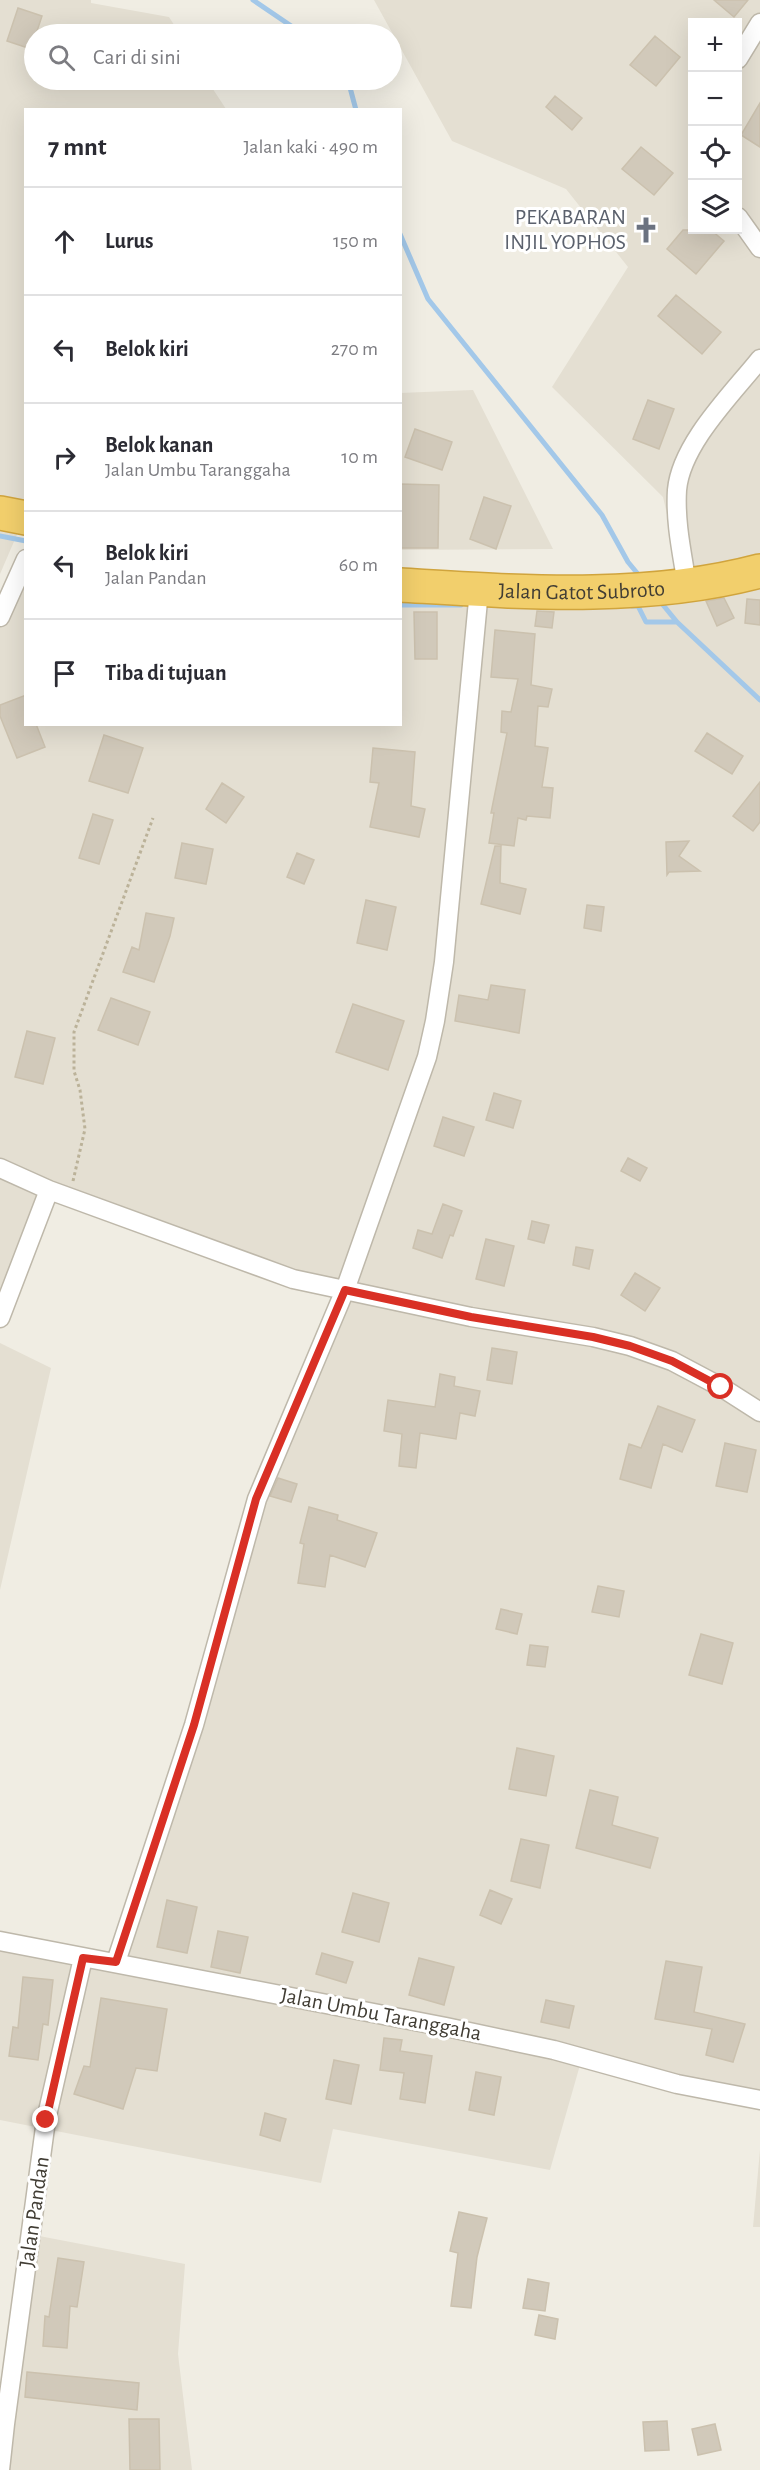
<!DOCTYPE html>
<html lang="id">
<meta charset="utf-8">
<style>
body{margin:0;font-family:"Alegreya Sans",sans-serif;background:#f2f2f3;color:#2b2b33}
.controls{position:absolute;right:18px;top:18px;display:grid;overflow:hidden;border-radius:0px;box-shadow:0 6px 24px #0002}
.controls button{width:54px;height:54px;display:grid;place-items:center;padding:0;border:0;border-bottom:2px solid #e1e1e2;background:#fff;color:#2b2b33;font:30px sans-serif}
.stop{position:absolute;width:18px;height:18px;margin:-14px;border:4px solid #d93025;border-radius:50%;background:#fff}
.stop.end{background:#d93025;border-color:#fff;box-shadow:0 2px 6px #0008}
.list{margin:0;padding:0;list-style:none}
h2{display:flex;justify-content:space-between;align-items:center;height:78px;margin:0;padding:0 24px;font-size:26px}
h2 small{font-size:20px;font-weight:400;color:#7c7c81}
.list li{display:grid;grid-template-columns:39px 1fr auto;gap:18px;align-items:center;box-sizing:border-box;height:108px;padding:0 24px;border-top:2px solid #e1e1e2}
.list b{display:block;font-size:22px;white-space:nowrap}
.list p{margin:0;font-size:20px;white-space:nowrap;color:#7c7c81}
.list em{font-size:20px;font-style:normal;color:#7c7c81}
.icon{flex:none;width:33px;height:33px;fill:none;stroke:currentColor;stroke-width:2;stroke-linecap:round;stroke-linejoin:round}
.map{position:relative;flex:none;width:760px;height:2470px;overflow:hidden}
.search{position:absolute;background:#fff;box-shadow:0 6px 24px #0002;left:24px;top:24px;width:378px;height:66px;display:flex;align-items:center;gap:15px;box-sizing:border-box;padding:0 21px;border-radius:33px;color:#7c7c81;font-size:22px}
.panel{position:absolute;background:#fff;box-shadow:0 6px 24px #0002;left:24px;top:108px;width:378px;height:618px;border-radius:0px}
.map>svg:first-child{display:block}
</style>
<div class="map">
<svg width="760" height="2470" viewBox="0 0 760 2470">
<rect width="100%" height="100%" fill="#f0ede3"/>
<!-- residential -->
<path fill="#e4dfd2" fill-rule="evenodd" d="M 0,0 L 91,0 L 91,3 L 169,17 L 180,34 L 34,34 L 34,80 L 207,80 L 226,109 L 26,110 L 25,516 L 0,574 Z
M 374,0 L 760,0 L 760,2093 L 582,2058 L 550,2170 L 333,2129 L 321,2183 L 0,2120 L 0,1948 L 121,1970 L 204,1725 L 254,1497 L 344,1291 L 50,1194 L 0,1326 L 0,627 L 25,567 L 26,724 L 400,724 L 401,590 L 681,575 L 663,497 L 552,387 L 628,267 L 566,189 L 452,141 ZM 692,22 L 738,22 L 738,230 L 692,230 Z
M 473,390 L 553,549 L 401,550 L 400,393 Z
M 0,1343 L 51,1368 L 0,1590 Z
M 760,2150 L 760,2227 L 753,2227 Z
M 34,2235 L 185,2264 L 178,2354 L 192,2470 L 4,2470 Z"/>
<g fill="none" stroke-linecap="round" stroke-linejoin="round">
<!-- stream -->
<path stroke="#a3c8e9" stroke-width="5" d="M 253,0 L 303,34
M 348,80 L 356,110
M 400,234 L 428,299 L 602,515 L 628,562 L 642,579
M 0,536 L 26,541
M 659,600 L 677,622 L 760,700
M 400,605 L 461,605
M 632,606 L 638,606 L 646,622 L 677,622"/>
</g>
<!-- building -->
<path fill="#d1c9ba" stroke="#cbc1ae" stroke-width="1.5" d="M 714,0 L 748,0 L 734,17 Z
M 18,8 L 42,16 L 31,49 L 7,41 Z
M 655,36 L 680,57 L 656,86 L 630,65 Z
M 555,96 L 582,118 L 572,130 L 546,107 Z
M 760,103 L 760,147 L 741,135 Z
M 641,147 L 673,173 L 654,195 L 622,169 Z
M 683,230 L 711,230 L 724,241 L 696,274 L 667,249 Z
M 676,295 L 721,332 L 702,354 L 658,316 Z
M 648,400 L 674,409 L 659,449 L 633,439 Z
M 415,429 L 452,442 L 442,470 L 405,457 Z
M 400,484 L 439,485 L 438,548 L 400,548 Z
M 484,497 L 511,506 L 496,549 L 470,539 Z
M 724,598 L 734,618 L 717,626 L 706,601 Z
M 747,599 L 760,600 L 760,625 L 745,623 Z
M 537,611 L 554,612 L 552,628 L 535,626 Z
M 414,612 L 437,612 L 437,659 L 415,659 Z
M 495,630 L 535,634 L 531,685 L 552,689 L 548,707 L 538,706 L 535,746 L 548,748 L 542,787 L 553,788 L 550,818 L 527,816 L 526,820 L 518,818 L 514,846 L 489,843 L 494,813 L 491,813 L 507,733 L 501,732 L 502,711 L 511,712 L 518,679 L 491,677 Z
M 26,695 L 26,724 L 36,724 L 45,747 L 17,758 L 0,716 L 0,705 Z
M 707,733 L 743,756 L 732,774 L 695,751 Z
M 104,735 L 143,748 L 128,793 L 89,781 Z
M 373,748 L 415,752 L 411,806 L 425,809 L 419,837 L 370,827 L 379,783 L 370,782 Z
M 760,782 L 760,822 L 753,831 L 733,816 Z
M 222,783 L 244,797 L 226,823 L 206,809 Z
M 93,814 L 113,820 L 99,864 L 79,858 Z
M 689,841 L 679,856 L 700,871 L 669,872 L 667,875 L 666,842 Z
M 182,843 L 213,849 L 206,884 L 175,878 Z
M 495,846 L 501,846 L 500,883 L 526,889 L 520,914 L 481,904 Z
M 297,853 L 314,860 L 304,884 L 287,877 Z
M 366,900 L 396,907 L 387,950 L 357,943 Z
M 587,905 L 604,907 L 601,931 L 584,928 Z
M 146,913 L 174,918 L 170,936 L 154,982 L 123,972 L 132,947 L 139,950 Z
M 491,985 L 525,990 L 519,1033 L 455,1021 L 459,995 L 488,1000 Z
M 111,998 L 150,1012 L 138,1045 L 98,1030 Z
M 353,1004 L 404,1021 L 388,1070 L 336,1052 Z
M 27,1031 L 55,1038 L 43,1084 L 15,1077 Z
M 494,1093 L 521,1101 L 513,1128 L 486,1120 Z
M 443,1117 L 474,1127 L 464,1156 L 434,1146 Z
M 628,1158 L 647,1168 L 640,1181 L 621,1171 Z
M 443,1204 L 462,1211 L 453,1236 L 450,1235 L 442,1258 L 413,1248 L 418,1230 L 432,1234 Z
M 532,1221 L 549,1225 L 544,1243 L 528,1239 Z
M 486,1239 L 514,1246 L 504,1286 L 476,1279 Z
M 576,1247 L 593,1250 L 589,1269 L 573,1265 Z
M 635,1273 L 660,1288 L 645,1311 L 621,1295 Z
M 492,1348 L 517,1352 L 512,1384 L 487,1380 Z
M 440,1374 L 455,1377 L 454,1386 L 480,1391 L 475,1416 L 460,1413 L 456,1439 L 420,1433 L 416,1468 L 399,1466 L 402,1434 L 384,1431 L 388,1400 L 435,1407 Z
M 658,1406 L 695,1420 L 682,1452 L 663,1444 L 651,1488 L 620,1479 L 629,1444 L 641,1448 Z
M 725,1443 L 756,1450 L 747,1492 L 716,1486 Z
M 278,1478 L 297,1484 L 291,1502 L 270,1496 Z
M 309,1507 L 338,1515 L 337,1520 L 377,1533 L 365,1567 L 330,1555 L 325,1587 L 298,1583 L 304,1544 L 300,1543 Z
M 598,1586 L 624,1591 L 619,1617 L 592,1612 Z
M 501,1609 L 522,1614 L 517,1634 L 496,1629 Z
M 701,1634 L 733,1643 L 722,1684 L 689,1675 Z
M 530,1645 L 548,1647 L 545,1667 L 527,1665 Z
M 517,1748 L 554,1756 L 546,1796 L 509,1789 Z
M 590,1790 L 618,1797 L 612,1825 L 658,1838 L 650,1868 L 576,1848 Z
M 521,1839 L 549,1845 L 540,1888 L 511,1881 Z
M 490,1890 L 512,1899 L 501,1924 L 480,1915 Z
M 353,1893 L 389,1903 L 379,1942 L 342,1932 Z
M 167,1900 L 197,1907 L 187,1953 L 157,1947 Z
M 218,1931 L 248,1937 L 240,1973 L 211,1967 Z
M 322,1953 L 353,1962 L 346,1983 L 316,1974 Z
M 419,1958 L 454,1967 L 444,2005 L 409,1995 Z
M 666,1961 L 702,1967 L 694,2012 L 745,2024 L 733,2062 L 706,2055 L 712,2029 L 655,2019 Z
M 23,1977 L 53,1980 L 48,2025 L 43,2024 L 38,2060 L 9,2056 L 13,2027 L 18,2028 Z
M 101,1998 L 167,2009 L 157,2071 L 136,2068 L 123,2109 L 74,2094 L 84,2066 L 90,2067 Z
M 546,2000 L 574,2006 L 569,2028 L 541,2022 Z
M 384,2038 L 402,2040 L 400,2051 L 432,2056 L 425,2103 L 400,2099 L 404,2073 L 380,2070 Z
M 334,2060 L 359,2065 L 351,2104 L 326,2099 Z
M 476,2072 L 501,2077 L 494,2115 L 469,2110 Z
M 265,2113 L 286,2119 L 280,2141 L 260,2135 Z
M 459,2212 L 487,2218 L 477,2257 L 471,2308 L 451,2306 L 458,2253 L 450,2251 Z
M 58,2258 L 84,2262 L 77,2307 L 70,2306 L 67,2348 L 43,2346 L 45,2316 L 49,2317 Z
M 528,2279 L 549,2283 L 545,2311 L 523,2308 Z
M 539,2315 L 558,2319 L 555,2339 L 535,2335 Z
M 27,2372 L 139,2383 L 137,2410 L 25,2397 Z
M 129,2419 L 159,2419 L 160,2470 L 130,2470 Z
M 667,2421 L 669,2450 L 645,2451 L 643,2422 Z
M 715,2424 L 721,2450 L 698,2455 L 692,2429 Z"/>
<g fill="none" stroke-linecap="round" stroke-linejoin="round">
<!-- street casing -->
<g stroke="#beb8aa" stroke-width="21">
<path id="street" d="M 738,59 L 760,23
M 738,217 L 760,248
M 687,585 C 682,553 675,522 677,490 C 681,444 732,394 760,359
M 0,617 L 26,559
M 0,1168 L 49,1190 L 293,1279 L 471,1317 L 593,1337 L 630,1346 L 672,1361 L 721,1387 L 760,1412
M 0,1318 L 49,1190
M 0,1941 L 446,2027 L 554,2050 L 677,2084 L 760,2100
M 116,1962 L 194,1725 L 257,1499 L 345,1290 L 427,1057 L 435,1021 L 444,962 L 479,590
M 0,2470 L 5,2424 L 46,2120 L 83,1958"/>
</g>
<!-- highway casing -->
<g stroke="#d0a43d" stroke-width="36">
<g id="highway">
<path d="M 0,513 L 26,518"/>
<path id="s1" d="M 400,585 C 520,592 643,602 760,571"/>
</g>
</g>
<!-- path -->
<path stroke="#bbb299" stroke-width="3" stroke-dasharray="3 3" stroke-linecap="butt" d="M 73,1181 L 85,1129 L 80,1090 L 74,1071 L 74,1032 L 153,818"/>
<!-- street -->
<use href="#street" stroke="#fff" stroke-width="18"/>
<!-- highway -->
<use href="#highway" stroke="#f2cf6c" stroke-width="33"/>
</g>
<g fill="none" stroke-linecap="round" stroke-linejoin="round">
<!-- route -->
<path stroke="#d93025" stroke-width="8" d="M 46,2120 L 83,1958 L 116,1962 L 194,1725 L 256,1499 L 345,1290 L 471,1317 L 593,1337 L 630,1346 L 672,1361 L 721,1387"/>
</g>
<!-- icons -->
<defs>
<g id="church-bare" transform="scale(2.07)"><path d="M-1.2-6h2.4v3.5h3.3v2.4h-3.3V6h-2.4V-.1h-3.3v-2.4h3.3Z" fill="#6b7280" stroke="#fff" stroke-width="2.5" paint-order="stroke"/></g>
</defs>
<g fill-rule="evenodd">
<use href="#church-bare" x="646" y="230"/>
</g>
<g text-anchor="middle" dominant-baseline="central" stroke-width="6" stroke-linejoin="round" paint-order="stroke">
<!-- worship labels -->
<g font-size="22" fill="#5b616d" stroke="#fff" text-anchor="end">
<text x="626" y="217">PEKABARAN<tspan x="626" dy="25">INJIL YOPHOS</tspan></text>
</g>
<!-- street labels -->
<g font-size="22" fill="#413d34" stroke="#fff">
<text stroke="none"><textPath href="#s1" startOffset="182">Jalan Gatot Subroto</textPath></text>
<text transform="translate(381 2014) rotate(11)">Jalan Umbu Taranggaha</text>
<text transform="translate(34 2212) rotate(-82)">Jalan Pandan</text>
</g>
</g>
</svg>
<div class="controls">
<button>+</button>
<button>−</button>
<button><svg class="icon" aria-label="locate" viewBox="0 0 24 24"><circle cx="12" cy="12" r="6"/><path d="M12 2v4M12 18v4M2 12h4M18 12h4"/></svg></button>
<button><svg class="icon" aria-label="layers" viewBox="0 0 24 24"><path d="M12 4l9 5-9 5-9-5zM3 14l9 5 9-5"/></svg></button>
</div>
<div class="stop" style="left:721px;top:1387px"></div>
<div class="stop end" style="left:46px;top:2120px"></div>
<div class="search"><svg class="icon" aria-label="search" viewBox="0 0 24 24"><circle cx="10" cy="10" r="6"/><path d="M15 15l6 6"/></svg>Cari di sini</div>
<section class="panel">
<h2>7 mnt<small>Jalan kaki · 490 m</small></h2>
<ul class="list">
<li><svg class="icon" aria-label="ahead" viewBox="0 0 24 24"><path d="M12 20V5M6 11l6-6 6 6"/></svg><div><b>Lurus</b></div><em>150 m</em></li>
<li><svg class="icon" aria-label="left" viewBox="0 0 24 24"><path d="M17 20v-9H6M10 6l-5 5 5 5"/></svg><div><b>Belok kiri</b></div><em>270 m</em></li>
<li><svg class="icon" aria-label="right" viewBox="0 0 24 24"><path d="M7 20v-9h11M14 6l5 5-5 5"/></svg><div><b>Belok kanan</b><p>Jalan Umbu Taranggaha</p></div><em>10 m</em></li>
<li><svg class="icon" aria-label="left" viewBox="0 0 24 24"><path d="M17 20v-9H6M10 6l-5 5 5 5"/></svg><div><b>Belok kiri</b><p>Jalan Pandan</p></div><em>60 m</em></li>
<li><svg class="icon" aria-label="arrive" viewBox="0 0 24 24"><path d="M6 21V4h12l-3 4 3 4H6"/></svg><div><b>Tiba di tujuan</b></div></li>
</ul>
</section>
</div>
